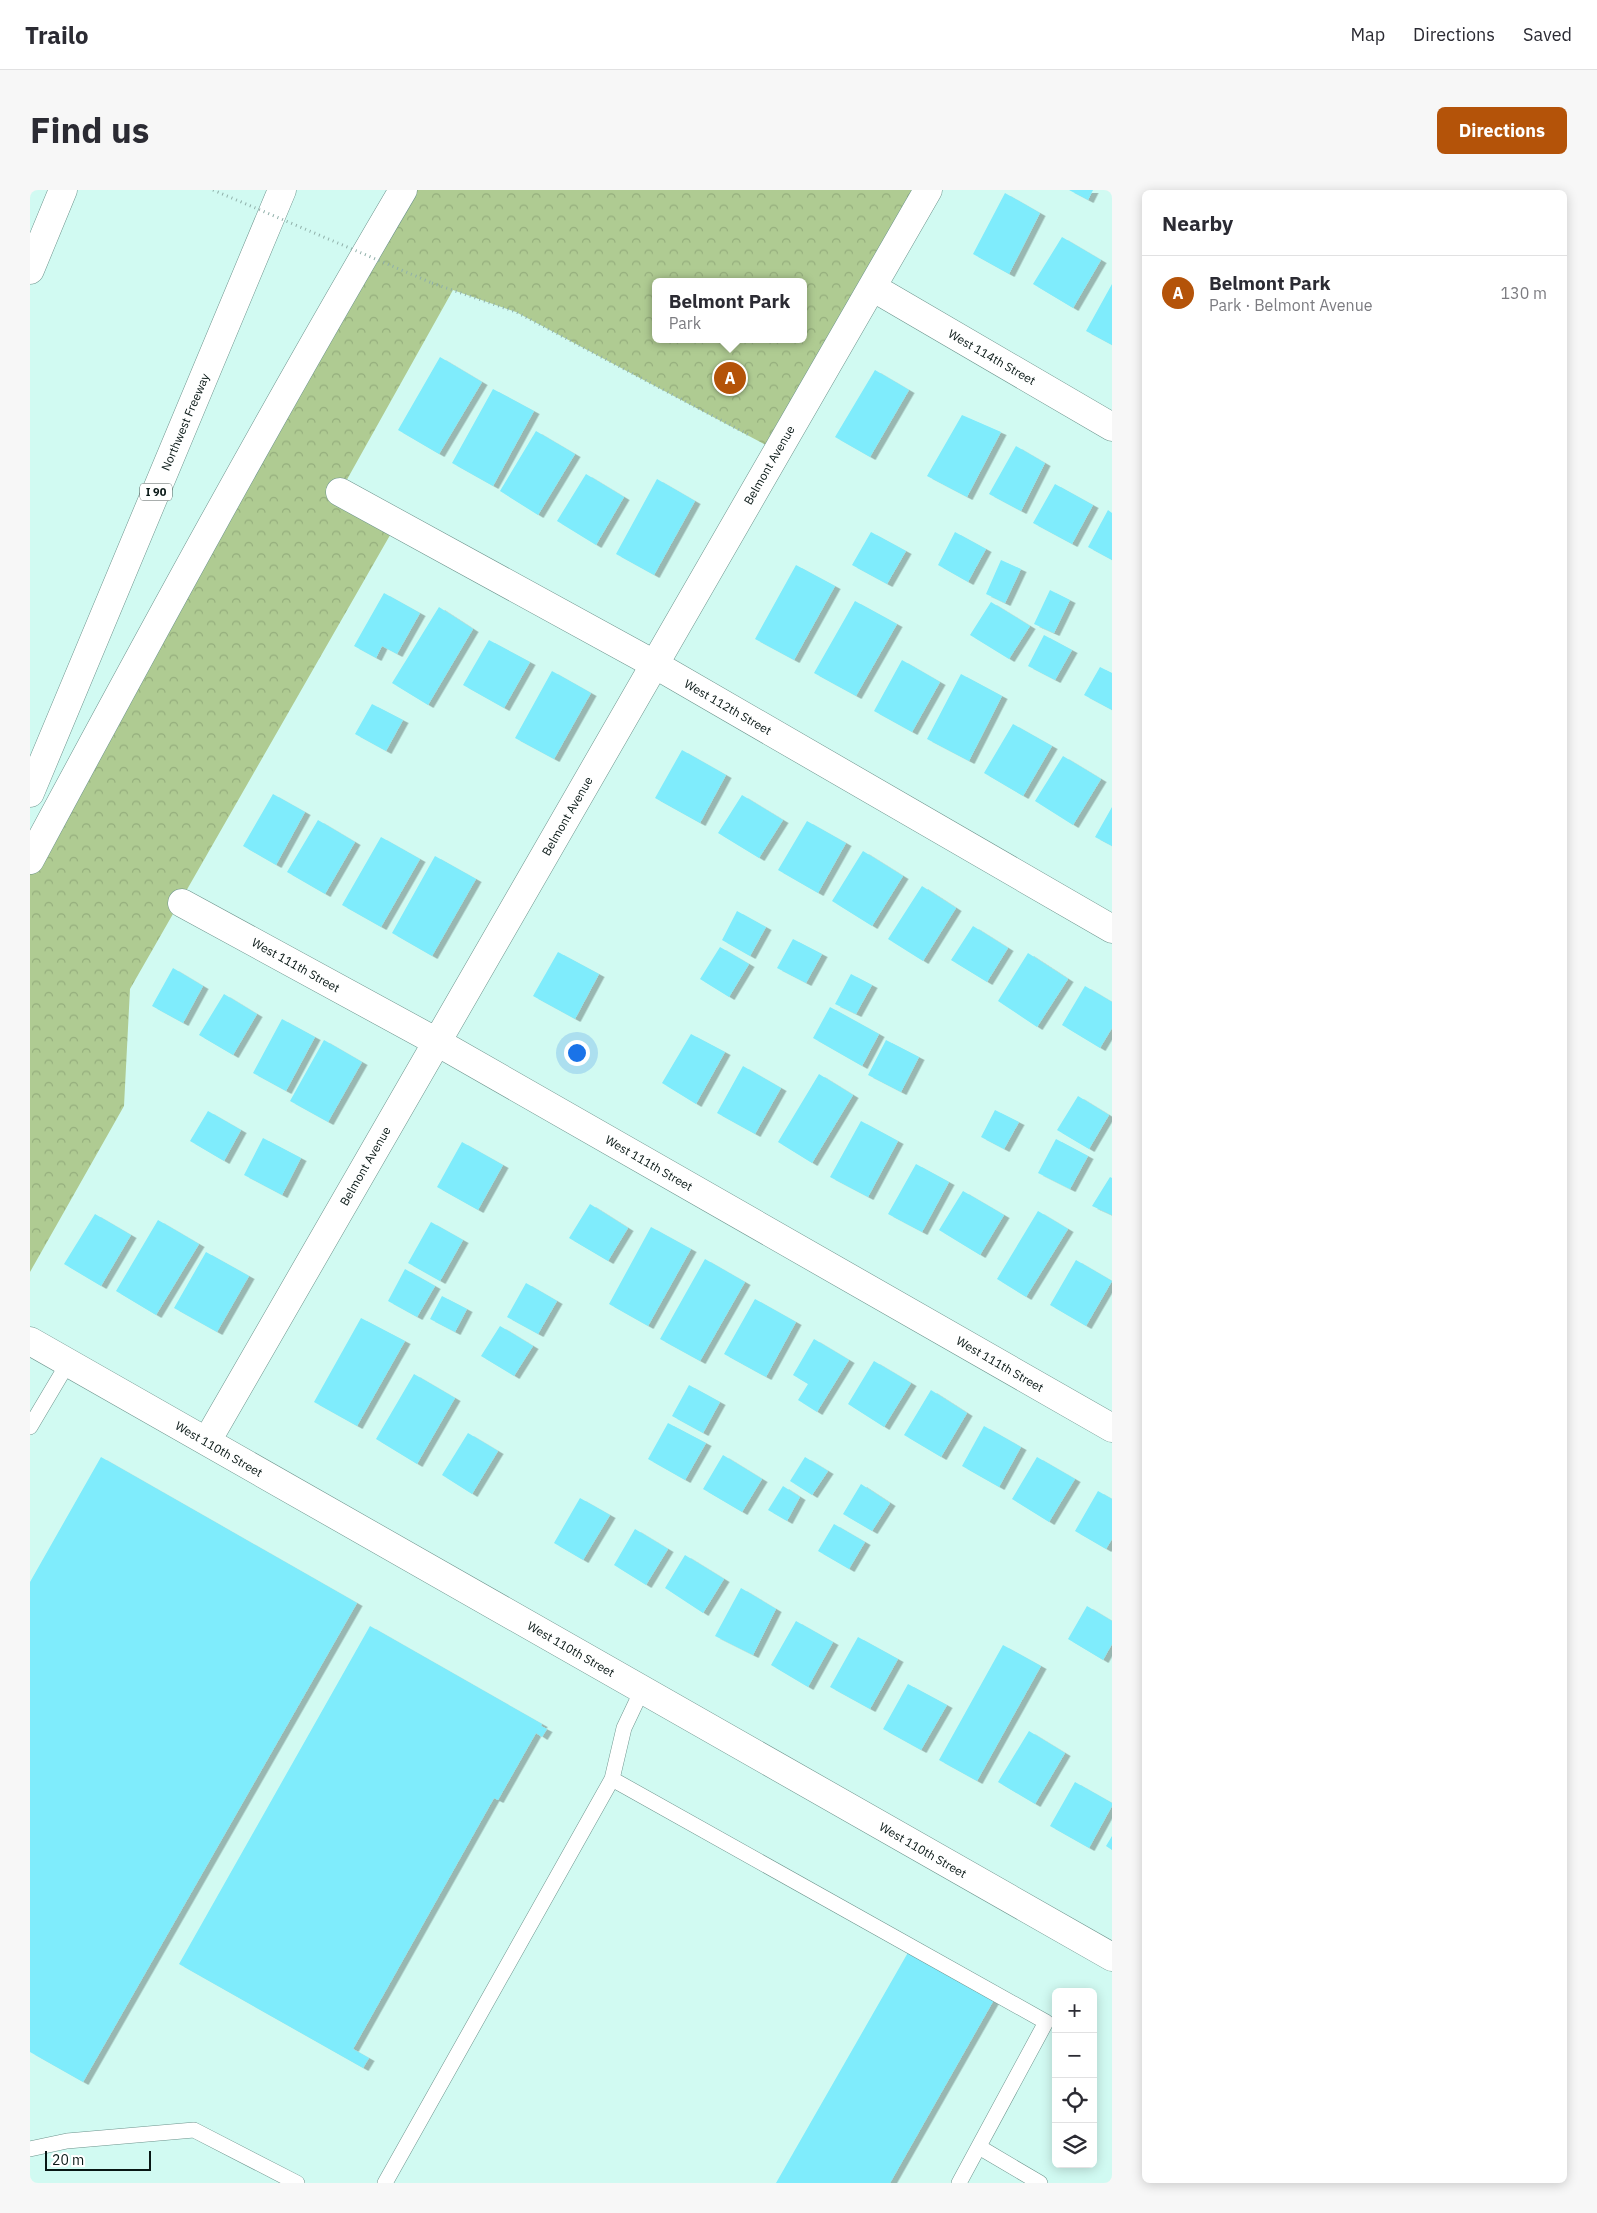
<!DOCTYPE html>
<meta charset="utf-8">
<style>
body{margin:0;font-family:"IBM Plex Sans",sans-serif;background:#f7f7f7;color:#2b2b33}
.controls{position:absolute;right:15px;bottom:15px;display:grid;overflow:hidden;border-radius:8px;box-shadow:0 2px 12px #0003}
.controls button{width:45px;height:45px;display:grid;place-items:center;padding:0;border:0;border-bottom:1px solid #e1e1e2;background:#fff;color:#2b2b33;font:25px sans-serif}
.scale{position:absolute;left:15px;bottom:12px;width:106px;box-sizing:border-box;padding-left:5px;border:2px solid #081715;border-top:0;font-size:14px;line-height:18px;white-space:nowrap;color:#081715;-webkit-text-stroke:4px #fff;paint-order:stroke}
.you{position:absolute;left:546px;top:862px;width:18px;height:18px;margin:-12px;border:4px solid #fff;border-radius:50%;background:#1a73e8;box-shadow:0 0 0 8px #1a73e833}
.badge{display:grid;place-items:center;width:32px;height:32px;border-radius:50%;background:#b45309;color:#fff;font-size:16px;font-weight:700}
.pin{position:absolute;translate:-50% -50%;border:2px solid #fff;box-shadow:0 1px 5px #0006}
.popup{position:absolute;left:622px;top:88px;width:155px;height:65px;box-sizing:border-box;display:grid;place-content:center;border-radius:8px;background:#fff;filter:drop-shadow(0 1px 4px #0005);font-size:16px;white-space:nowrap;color:#7c7c81}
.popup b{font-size:19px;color:#2b2b33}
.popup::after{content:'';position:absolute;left:50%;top:100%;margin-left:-10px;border:10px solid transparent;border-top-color:#fff}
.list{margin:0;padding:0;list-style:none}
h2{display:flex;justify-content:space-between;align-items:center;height:65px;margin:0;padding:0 20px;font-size:21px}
h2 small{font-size:16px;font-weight:400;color:#7c7c81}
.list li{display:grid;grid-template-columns:32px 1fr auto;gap:15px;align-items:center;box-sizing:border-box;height:75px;padding:0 20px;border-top:1px solid #e1e1e2}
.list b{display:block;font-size:19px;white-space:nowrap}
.list p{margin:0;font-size:16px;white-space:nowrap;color:#7c7c81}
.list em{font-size:16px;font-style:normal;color:#7c7c81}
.icon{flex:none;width:28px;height:28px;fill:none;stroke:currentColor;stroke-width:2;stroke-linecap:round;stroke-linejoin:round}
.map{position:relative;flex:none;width:1082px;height:1993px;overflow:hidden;border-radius:8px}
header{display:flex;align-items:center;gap:30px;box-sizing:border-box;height:70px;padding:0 25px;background:#fff;border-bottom:1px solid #e1e1e2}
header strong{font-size:24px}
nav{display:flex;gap:28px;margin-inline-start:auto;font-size:18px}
.intro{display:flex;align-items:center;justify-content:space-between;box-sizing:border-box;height:120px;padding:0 30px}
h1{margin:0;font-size:35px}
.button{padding:12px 22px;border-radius:8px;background:#b45309;color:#fff;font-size:18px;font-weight:700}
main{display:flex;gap:30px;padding:0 30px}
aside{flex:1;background:#fff;border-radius:8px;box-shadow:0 2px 12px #0003}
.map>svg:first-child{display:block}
</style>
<header>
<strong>Trailo</strong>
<nav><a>Map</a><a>Directions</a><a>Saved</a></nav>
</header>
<div class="intro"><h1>Find us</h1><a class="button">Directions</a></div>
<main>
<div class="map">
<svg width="1082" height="1993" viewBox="0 0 1082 1993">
<defs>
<pattern id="forest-crowns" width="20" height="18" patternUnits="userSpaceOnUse" patternTransform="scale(1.25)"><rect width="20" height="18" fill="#afcb92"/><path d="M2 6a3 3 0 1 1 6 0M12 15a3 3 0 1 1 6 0" fill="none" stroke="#95ae7d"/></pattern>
<filter id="shadow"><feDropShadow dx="5.5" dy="3" stdDeviation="0" flood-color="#0004"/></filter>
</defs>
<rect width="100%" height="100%" fill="#d1faf2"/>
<!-- forest -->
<path fill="url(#forest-crowns)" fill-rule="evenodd" d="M 373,0 L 898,0 L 747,261 L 486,122 L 423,100 L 310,302 L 367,333 L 100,799 L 94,916 L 0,1082 L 0,670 ZM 626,92 L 774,92 L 774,149 L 626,149 Z"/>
<!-- building -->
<path fill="#7fecfc" filter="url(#shadow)" d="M 1039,0 L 1063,0 L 1058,10 Z
M 975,3 L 1010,23 L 979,84 L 943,64 Z
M 1032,47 L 1071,70 L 1043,118 L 1003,94 Z
M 1082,94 L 1082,155 L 1056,141 Z
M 410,167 L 452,192 L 409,264 L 368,240 Z
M 845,180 L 879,200 L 840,267 L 805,247 Z
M 463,199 L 504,221 L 463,296 L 422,273 Z
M 932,225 L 971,242 L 937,307 L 897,286 Z
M 506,241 L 545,264 L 508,325 L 470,301 Z
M 986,256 L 1015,273 L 991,321 L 959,304 Z
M 556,284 L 594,307 L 566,355 L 527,331 Z
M 627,289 L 665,311 L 624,385 L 586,364 Z
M 1025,294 L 1063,315 L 1042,354 L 1003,333 Z
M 1078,320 L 1082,323 L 1082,370 L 1058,357 Z
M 841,342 L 876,361 L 857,394 L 822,375 Z
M 925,342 L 956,359 L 938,392 L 908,375 Z
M 971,370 L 991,379 L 975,413 L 956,404 Z
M 766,375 L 805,396 L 764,470 L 725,449 Z
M 1020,400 L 1040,410 L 1024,443 L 1004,434 Z
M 354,403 L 390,423 L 367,464 L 352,456 L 346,468 L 324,456 Z
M 825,411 L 867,434 L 826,506 L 784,483 Z
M 961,412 L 1000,436 L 979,469 L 940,445 Z
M 409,417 L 443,439 L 398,515 L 362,493 Z
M 1014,445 L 1042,460 L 1025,490 L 998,476 Z
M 459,450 L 500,472 L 474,518 L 433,495 Z
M 872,470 L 910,492 L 882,542 L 844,521 Z
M 1070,477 L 1082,483 L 1082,520 L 1054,505 Z
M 522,481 L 561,503 L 524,569 L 485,548 Z
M 931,484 L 972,506 L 939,571 L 897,549 Z
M 342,514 L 373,530 L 356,561 L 325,544 Z
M 983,534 L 1022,556 L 993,606 L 954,583 Z
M 652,560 L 696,585 L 670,633 L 625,608 Z
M 1033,566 L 1071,589 L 1043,635 L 1005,611 Z
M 243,604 L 275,622 L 246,675 L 213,656 Z
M 712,605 L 753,630 L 729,668 L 688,643 Z
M 1082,617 L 1082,656 L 1065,647 Z
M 288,630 L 325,652 L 295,704 L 257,682 Z
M 777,631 L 816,653 L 788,703 L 748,680 Z
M 351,647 L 390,669 L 351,737 L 312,715 Z
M 833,661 L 873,686 L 842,736 L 802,711 Z
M 405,666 L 446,689 L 402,766 L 362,743 Z
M 892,696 L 926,718 L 893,771 L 858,749 Z
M 707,721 L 736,737 L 720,766 L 692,750 Z
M 943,736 L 978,758 L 957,792 L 921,770 Z
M 763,749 L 792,764 L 776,793 L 747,778 Z
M 690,757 L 719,774 L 699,807 L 670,789 Z
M 528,762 L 569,784 L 545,829 L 503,806 Z
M 998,763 L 1038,789 L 1007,837 L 968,811 Z
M 143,778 L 173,796 L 153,833 L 122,816 Z
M 821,784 L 842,795 L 826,824 L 805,814 Z
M 1055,796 L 1082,812 L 1082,838 L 1070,858 L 1032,835 Z
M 194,804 L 227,824 L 203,865 L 169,845 Z
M 800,817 L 849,844 L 832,876 L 783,848 Z
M 252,829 L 285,847 L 256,901 L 223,883 Z
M 661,844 L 695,862 L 666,914 L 632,893 Z
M 294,850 L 332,872 L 298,932 L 260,911 Z
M 856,850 L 889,867 L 871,902 L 838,885 Z
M 713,876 L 751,898 L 725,944 L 687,923 Z
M 789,884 L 823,905 L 782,973 L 748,952 Z
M 1048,906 L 1079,925 L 1059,959 L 1027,940 Z
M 965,920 L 989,932 L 974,959 L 951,947 Z
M 178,921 L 211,940 L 194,971 L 160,951 Z
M 831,931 L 868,951 L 838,1007 L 800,987 Z
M 233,948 L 271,968 L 252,1005 L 214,985 Z
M 1026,949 L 1058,966 L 1040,999 L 1008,983 Z
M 432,952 L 473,975 L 448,1020 L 407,997 Z
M 886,974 L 919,992 L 892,1042 L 858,1024 Z
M 1080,987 L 1082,988 L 1082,1025 L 1062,1016 Z
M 933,1001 L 974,1025 L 950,1065 L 909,1040 Z
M 560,1014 L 598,1038 L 578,1071 L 539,1048 Z
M 1008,1021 L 1038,1039 L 996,1107 L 967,1089 Z
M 65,1024 L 101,1045 L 71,1096 L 34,1074 Z
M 128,1030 L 169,1054 L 126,1125 L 86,1101 Z
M 401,1032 L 433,1050 L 410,1091 L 378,1073 Z
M 621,1037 L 661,1059 L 618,1136 L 579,1114 Z
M 176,1062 L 219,1086 L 187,1142 L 144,1118 Z
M 675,1069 L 715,1092 L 670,1171 L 630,1149 Z
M 1046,1070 L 1082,1091 L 1056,1136 L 1020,1115 Z
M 375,1079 L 405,1096 L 387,1127 L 358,1111 Z
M 496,1093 L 527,1111 L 508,1144 L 477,1127 Z
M 412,1106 L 437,1119 L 425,1142 L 400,1129 Z
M 725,1109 L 766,1132 L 736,1187 L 694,1164 Z
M 331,1128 L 375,1151 L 327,1236 L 284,1212 Z
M 470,1136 L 503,1156 L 484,1186 L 451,1166 Z
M 784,1149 L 819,1170 L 787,1222 L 768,1210 L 778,1194 L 763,1185 Z
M 844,1171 L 881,1193 L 854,1237 L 818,1214 Z
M 384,1184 L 425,1208 L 387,1274 L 346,1249 Z
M 659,1195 L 690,1212 L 673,1243 L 642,1226 Z
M 901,1200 L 937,1223 L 911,1267 L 874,1245 Z
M 638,1233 L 676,1253 L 655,1290 L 618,1269 Z
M 954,1236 L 991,1257 L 969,1297 L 932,1276 Z
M 438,1243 L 468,1261 L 442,1304 L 412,1285 Z
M 693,1265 L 732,1289 L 712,1322 L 673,1299 Z
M 71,1267 L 327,1413 L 53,1892 L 0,1862 L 0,1392 Z
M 775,1267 L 798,1281 L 782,1305 L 760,1291 Z
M 1007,1267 L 1045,1289 L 1019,1332 L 982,1309 Z
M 831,1294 L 860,1313 L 842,1341 L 813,1324 Z
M 753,1296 L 770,1307 L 757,1331 L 738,1320 Z
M 1068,1301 L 1082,1309 L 1082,1349 L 1076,1359 L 1045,1341 Z
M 550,1308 L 580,1325 L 553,1370 L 524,1353 Z
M 804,1334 L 835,1352 L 819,1379 L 788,1361 Z
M 605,1339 L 638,1359 L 616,1395 L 584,1375 Z
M 655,1365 L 694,1389 L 673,1423 L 635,1398 Z
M 711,1398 L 746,1419 L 723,1465 L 685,1446 Z
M 1057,1416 L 1082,1431 L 1082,1454 L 1073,1470 L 1038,1449 Z
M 766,1431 L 803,1452 L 778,1497 L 741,1475 Z
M 340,1436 L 512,1534 L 511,1536 L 517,1539 L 512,1547 L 506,1543 L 468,1610 L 464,1608 L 323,1859 L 339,1868 L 333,1878 L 149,1774 Z
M 828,1447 L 868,1469 L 840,1519 L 800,1497 Z
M 973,1455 L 1011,1476 L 947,1591 L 909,1570 Z
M 878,1494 L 917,1515 L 891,1560 L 853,1539 Z
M 999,1541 L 1035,1563 L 1005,1614 L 968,1592 Z
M 1045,1592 L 1082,1613 L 1082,1616 L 1059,1658 L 1020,1636 Z
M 1082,1646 L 1082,1660 L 1076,1656 Z
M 880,1759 L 965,1808 L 860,1993 L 746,1993 Z"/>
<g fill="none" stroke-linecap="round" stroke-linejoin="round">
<!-- lane casing -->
<g stroke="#6d948d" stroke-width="16">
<path id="lane" d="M 0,1237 L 38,1173
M 582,1589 L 594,1538 L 612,1500
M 949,1957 L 1010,1993
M 0,1959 L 37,1951 L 164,1940 L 267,1993
M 355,1993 L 582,1589 L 1016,1832 L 929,1993"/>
</g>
<!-- street casing -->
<g stroke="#6d948d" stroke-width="29">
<path id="street" d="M 842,97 L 1082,237
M 310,302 L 624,474 L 1082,739
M 152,713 L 407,852 L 1082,1238
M 0,1151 L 1082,1767
M 177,1251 L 898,0"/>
</g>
<!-- highway casing -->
<g stroke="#6d948d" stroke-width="29">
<path id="highway" d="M 0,80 L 33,0
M 0,603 L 252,0
M 0,670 C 121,445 243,220 373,0"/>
</g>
<!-- path -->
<path stroke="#90b0aa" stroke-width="3" stroke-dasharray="1 4" stroke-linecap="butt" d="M 402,93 L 486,122 L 719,245"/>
<!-- lane -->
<use href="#lane" stroke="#fff" stroke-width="15"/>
<!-- street -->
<use href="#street" stroke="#fff" stroke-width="28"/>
<!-- highway -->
<use href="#highway" stroke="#fff" stroke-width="28"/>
<!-- path-bridge -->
<path stroke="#90b0aa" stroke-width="3" stroke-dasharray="1 4" stroke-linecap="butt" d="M 183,0 L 402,93"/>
</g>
<g text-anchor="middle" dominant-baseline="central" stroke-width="4" stroke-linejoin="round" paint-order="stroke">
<!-- shield labels -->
<rect fill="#fff" stroke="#525d5b" stroke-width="1" x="110" y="293.5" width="32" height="17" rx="4"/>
<g font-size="11" font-weight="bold" fill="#081715">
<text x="126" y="302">I 90</text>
</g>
<!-- street labels -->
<g font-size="12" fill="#081715" stroke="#fff">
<text transform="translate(962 167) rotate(30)">West 114th Street</text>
<text transform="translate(155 232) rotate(-67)">Northwest Freeway</text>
<text transform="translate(739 275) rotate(-60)">Belmont Avenue</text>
<text transform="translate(698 517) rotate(30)">West 112th Street</text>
<text transform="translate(537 626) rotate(-60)">Belmont Avenue</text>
<text transform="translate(266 775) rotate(29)">West 111th Street</text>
<text transform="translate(619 973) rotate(30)">West 111th Street</text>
<text transform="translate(335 976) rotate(-60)">Belmont Avenue</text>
<text transform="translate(970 1174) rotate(30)">West 111th Street</text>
<text transform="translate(189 1259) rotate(30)">West 110th Street</text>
<text transform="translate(541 1459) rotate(30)">West 110th Street</text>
<text transform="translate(893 1660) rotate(30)">West 110th Street</text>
</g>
</g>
</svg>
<div class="controls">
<button>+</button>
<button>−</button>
<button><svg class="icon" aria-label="locate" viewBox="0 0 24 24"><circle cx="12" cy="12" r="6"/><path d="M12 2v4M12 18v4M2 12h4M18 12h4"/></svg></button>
<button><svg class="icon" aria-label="layers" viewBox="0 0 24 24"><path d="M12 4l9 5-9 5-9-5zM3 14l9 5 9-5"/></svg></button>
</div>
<div class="scale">20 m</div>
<div class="you"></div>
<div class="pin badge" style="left:700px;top:188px">A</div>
<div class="popup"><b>Belmont Park</b>Park</div>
</div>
<aside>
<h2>Nearby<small></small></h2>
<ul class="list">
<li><span class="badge">A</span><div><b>Belmont Park</b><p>Park · Belmont Avenue</p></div><em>130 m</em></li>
</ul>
</aside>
</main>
